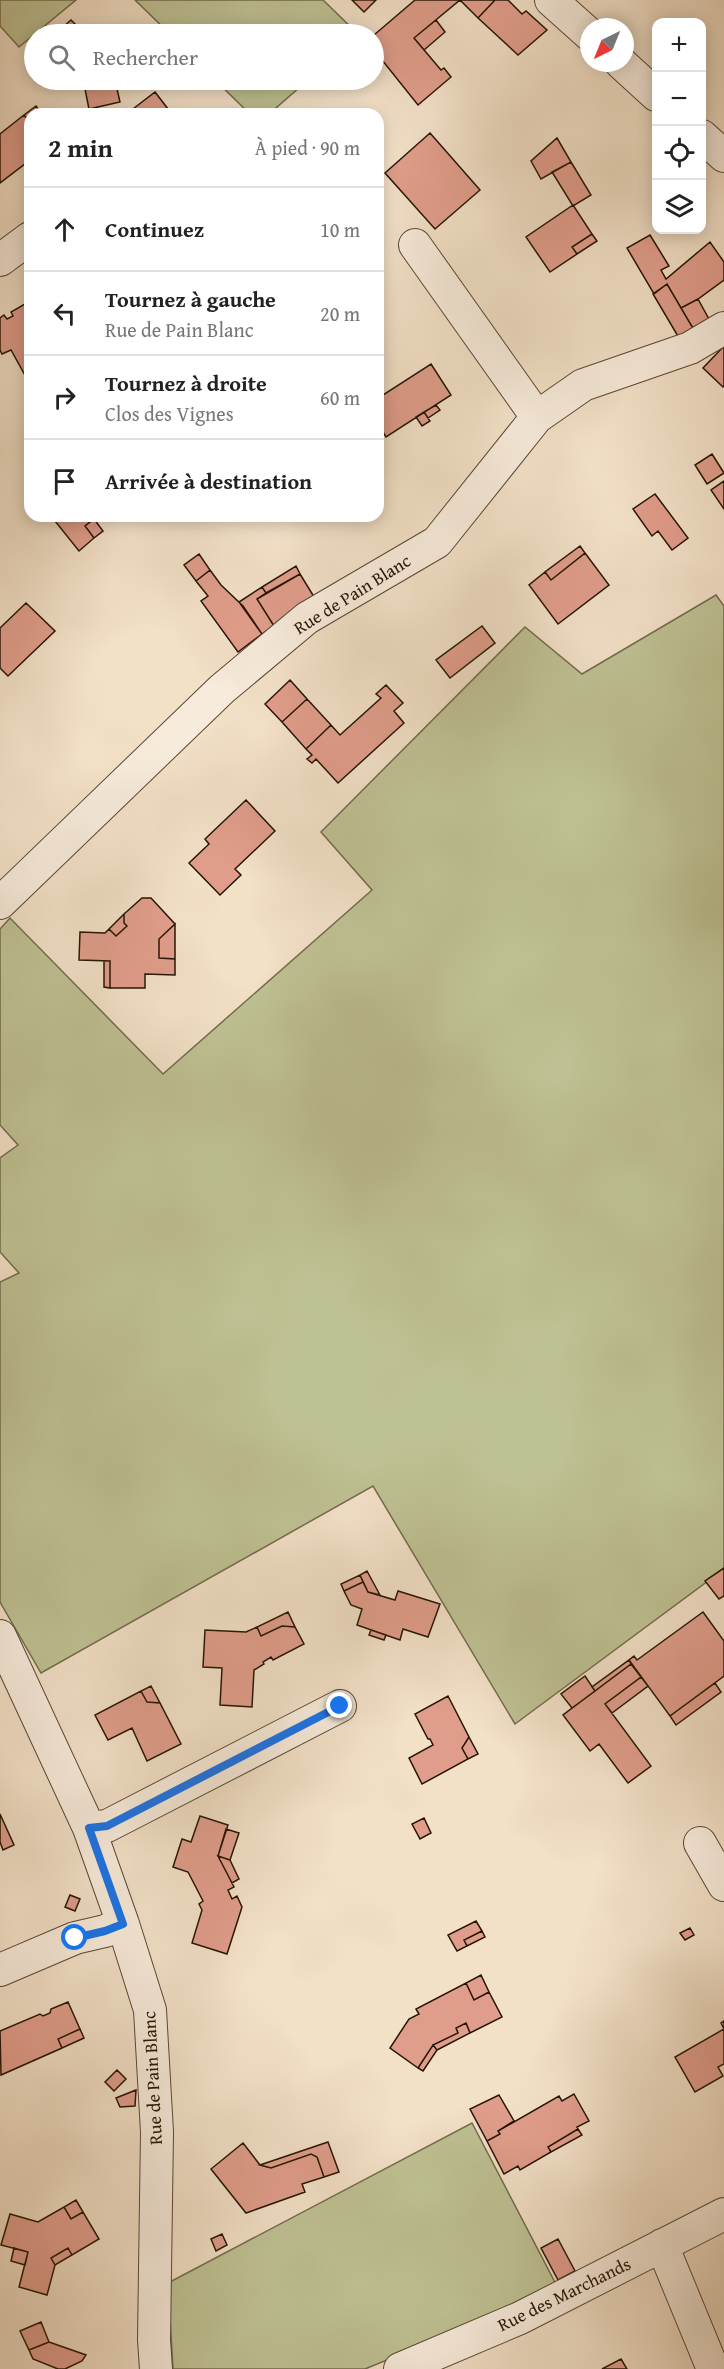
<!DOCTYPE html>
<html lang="fr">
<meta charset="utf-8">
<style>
body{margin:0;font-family:"Gentium Book Plus",serif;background:#f2f2f2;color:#222}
.controls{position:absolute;right:18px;top:18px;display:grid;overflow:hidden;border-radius:12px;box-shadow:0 3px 15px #0003}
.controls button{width:54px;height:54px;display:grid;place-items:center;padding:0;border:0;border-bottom:2px solid #e0e0e0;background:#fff;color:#222;font:30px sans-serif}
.compass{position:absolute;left:580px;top:18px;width:54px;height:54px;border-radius:50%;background:#fff;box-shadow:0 3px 15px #0003;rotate:223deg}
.stop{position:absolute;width:18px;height:18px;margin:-14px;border:4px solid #1a73e8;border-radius:50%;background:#fff}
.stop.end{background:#1a73e8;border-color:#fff;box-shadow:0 2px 6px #0008}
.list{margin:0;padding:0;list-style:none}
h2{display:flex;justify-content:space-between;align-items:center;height:78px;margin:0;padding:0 24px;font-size:26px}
h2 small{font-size:20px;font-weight:400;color:#767676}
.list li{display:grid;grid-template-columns:39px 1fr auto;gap:18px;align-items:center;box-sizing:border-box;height:84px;padding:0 24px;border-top:2px solid #e0e0e0}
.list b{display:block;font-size:22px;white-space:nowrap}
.list p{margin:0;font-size:20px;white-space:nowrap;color:#767676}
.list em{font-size:20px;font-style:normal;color:#767676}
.icon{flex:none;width:33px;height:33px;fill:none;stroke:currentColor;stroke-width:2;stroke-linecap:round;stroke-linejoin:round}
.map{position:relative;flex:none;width:724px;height:2369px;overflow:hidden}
.search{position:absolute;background:#fff;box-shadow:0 3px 15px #0003;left:24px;top:24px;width:360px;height:66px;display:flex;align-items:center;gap:15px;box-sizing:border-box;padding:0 21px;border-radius:33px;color:#767676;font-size:22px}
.panel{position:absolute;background:#fff;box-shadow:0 3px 15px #0003;left:24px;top:108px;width:360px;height:414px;border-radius:18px}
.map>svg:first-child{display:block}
</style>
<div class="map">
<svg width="724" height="2369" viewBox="0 0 724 2369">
<rect width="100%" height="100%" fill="#f2e0c7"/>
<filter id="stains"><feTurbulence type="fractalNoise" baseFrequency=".00333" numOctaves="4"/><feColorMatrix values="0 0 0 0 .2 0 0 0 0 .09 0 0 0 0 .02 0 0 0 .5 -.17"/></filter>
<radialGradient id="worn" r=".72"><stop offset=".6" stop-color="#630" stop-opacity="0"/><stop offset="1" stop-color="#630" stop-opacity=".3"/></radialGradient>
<!-- green -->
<path fill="#bec193" stroke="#726b4c" stroke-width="1.5" d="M 0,0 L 76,0 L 19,47 L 0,26 Z
M 135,0 L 323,0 L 358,34 L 170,34 Z
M 215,80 L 308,80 L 269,114 L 250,114 Z
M 716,595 L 724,606 L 724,1569 L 515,1724 L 373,1486 L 41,1673 L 0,1602 L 0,1282 L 19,1273 L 0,1252 L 0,1158 L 18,1145 L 0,1125 L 0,929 L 10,918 L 163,1074 L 372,890 L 321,832 L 525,627 L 582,674 Z
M 472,2123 L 559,2290 L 365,2369 L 173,2369 L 168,2283 Z"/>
<!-- building -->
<path fill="#e09d8b" stroke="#261504" stroke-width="1.5" d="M 352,0 L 376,0 L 364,12 Z
M 415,0 L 460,0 L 414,38 L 441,70 L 444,68 L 451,77 L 418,105 L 374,50 L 374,35 Z
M 460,0 L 495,0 L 478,18 Z
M 495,0 L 508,0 L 522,14 L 526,11 L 547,30 L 518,55 L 478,18 Z
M 71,20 L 85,34 L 55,34 Z
M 436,20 L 445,32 L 424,50 L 414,38 Z
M 70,80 L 115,80 L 120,102 L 89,109 L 84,84 L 73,86 Z
M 155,92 L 168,109 L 162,114 L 131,114 L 129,112 Z
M 36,106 L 42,114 L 30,114 L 30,122 L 24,115 Z
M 24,115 L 30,122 L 30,154 L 27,156 L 30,160 L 0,183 L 0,134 Z
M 430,133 L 480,190 L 435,229 L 385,173 Z
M 557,138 L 571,162 L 541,179 L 531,161 Z
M 571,162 L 591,195 L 573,206 L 552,172 Z
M 573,205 L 592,234 L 572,247 L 577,254 L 550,272 L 526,237 Z
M 592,234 L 597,241 L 577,254 L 572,247 Z
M 650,235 L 669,266 L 661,270 L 666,279 L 710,242 L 724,262 L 724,280 L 698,299 L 681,308 L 667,284 L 654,294 L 627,248 Z
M 667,284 L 694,330 L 679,338 L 653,294 Z
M 698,299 L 710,321 L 694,330 L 681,308 Z
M 30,301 L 30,375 L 26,377 L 11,350 L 2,354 L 0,350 L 0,318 L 4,315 L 7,319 L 13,316 L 11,312 Z
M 724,346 L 724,386 L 723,387 L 703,368 Z
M 431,364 L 451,395 L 386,437 L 378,424 L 378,394 L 380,397 Z
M 436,405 L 440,410 L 428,418 L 424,412 Z
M 424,412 L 430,421 L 422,426 L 416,417 Z
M 712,454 L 724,473 L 707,484 L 695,465 Z
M 724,481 L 724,509 L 711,490 Z
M 655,494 L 688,538 L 672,550 L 658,531 L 652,536 L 633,509 Z
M 51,516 L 98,516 L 85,526 L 94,538 L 79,551 Z
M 94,519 L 103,531 L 94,538 L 85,526 Z
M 580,546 L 585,553 L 551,580 L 545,572 Z
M 585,553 L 609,585 L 558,624 L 529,585 L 545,572 L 551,580 Z
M 199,554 L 210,570 L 196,581 L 184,565 Z
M 296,566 L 300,574 L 266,593 L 262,587 Z
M 210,570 L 221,585 L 243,606 L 262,634 L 238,652 L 201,601 L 208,596 L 196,581 Z
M 300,574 L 316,600 L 274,626 L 257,599 Z
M 262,587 L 266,593 L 257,599 L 274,626 L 262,634 L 239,602 Z
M 26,603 L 55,631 L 8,676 L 0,668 L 0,628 Z
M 482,626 L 495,643 L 450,678 L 436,660 Z
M 290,680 L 307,699 L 282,722 L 265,704 Z
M 386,685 L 403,703 L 394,711 L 404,723 L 338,783 L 316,759 L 312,763 L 307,759 L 312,755 L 306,749 L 331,725 L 340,735 L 381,698 L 376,694 Z
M 307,699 L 331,725 L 306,749 L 282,722 Z
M 246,800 L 275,831 L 235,869 L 241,875 L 220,895 L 189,863 L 209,844 L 205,839 Z
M 142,898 L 151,898 L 175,924 L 159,939 L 159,958 L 175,959 L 175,975 L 145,974 L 145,988 L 110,988 L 110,961 L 79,960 L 80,932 L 105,933 L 109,929 L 116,936 L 127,926 L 124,923 L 124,914 Z
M 124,914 L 124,923 L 127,926 L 116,936 L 109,929 Z
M 175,924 L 175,959 L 159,958 L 159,939 Z
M 104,961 L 110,961 L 110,988 L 104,987 Z
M 724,1568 L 724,1596 L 719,1599 L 705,1581 Z
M 367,1571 L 380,1595 L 368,1592 L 360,1575 Z
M 360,1575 L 363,1582 L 344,1591 L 341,1584 Z
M 363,1582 L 368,1592 L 395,1600 L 398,1591 L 440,1604 L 428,1637 L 403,1629 L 400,1640 L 357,1625 L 362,1609 L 351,1605 L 344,1591 Z
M 288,1612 L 295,1627 L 282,1626 L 261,1636 L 257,1627 Z
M 703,1612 L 724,1641 L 724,1676 L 670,1716 L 629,1660 L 634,1656 L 637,1660 Z
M 282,1626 L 295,1627 L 304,1644 L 273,1660 L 271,1657 L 263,1662 L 264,1664 L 254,1670 L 252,1707 L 220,1705 L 222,1668 L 203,1667 L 205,1630 L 246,1632 L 257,1627 L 261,1636 Z
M 371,1630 L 386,1635 L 384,1640 L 369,1635 Z
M 629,1660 L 631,1664 L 595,1691 L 592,1687 Z
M 631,1664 L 641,1677 L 605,1704 L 651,1766 L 628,1783 L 599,1744 L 590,1751 L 563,1715 Z
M 585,1676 L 595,1691 L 572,1708 L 561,1694 Z
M 641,1677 L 648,1686 L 612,1713 L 605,1704 Z
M 715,1683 L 721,1692 L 676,1725 L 670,1716 Z
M 151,1686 L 160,1703 L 147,1702 L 141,1691 Z
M 141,1691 L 147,1702 L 160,1703 L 181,1744 L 147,1761 L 132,1728 L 108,1740 L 95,1715 Z
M 448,1696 L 469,1737 L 462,1748 L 468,1759 L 422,1784 L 409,1758 L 433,1745 L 430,1739 L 428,1739 L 415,1714 Z
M 469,1737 L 478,1754 L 468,1759 L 462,1748 Z
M 0,1814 L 14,1845 L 3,1850 L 0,1842 Z
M 200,1816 L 228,1825 L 218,1856 L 234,1887 L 228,1890 L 232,1899 L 237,1896 L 242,1907 L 227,1954 L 192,1943 L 202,1910 L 199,1904 L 203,1901 L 188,1872 L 173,1867 L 182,1839 L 191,1842 Z
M 424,1818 L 431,1833 L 420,1839 L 412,1824 Z
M 226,1829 L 239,1833 L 230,1860 L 218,1856 Z
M 218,1856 L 230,1860 L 239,1879 L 232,1883 Z
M 70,1895 L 80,1899 L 75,1911 L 65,1907 Z
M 476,1921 L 482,1931 L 464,1940 L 467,1946 L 457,1951 L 448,1935 Z
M 690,1928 L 694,1935 L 685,1940 L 680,1933 Z
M 482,1931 L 485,1937 L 467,1946 L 464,1940 Z
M 481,1975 L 489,1992 L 474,2000 L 466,1983 Z
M 466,1983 L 474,2000 L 489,1992 L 502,2017 L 470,2033 L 466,2023 L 456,2028 L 458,2033 L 433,2045 L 418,2068 L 390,2048 L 409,2019 L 419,2014 L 416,2009 Z
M 68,2002 L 80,2029 L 58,2039 L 62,2048 L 1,2075 L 0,2031 L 40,2014 L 43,2016 L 50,2013 L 51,2009 Z
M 724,2021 L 724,2064 L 718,2067 L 723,2076 L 695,2092 L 675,2057 L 724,2029 L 721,2023 Z
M 466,2023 L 470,2033 L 437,2050 L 433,2045 L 458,2033 L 456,2028 Z
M 80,2029 L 84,2038 L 62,2048 L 58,2039 Z
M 433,2045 L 437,2050 L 423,2071 L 418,2068 Z
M 117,2070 L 126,2079 L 114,2091 L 105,2082 Z
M 136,2090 L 135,2106 L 120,2107 L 116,2098 Z
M 574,2094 L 589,2121 L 577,2127 L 578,2129 L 548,2147 L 551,2152 L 520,2170 L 518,2166 L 504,2174 L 487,2141 L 500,2134 L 498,2131 L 559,2096 L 562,2101 Z
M 499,2095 L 514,2121 L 498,2131 L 500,2134 L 487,2141 L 470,2109 Z
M 578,2129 L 582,2135 L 551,2152 L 548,2147 Z
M 328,2142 L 339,2172 L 324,2177 L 317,2157 L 311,2154 L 271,2168 L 260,2165 Z
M 243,2143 L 260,2165 L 271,2168 L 311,2154 L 317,2157 L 324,2177 L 302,2184 L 305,2192 L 246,2213 L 211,2169 Z
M 76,2200 L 83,2212 L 71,2219 L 64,2207 Z
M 64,2207 L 71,2219 L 83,2212 L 99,2239 L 72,2255 L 68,2248 L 51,2258 L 55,2265 L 47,2295 L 19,2287 L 28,2252 L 1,2245 L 10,2214 L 38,2222 Z
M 222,2234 L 227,2245 L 216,2251 L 211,2239 Z
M 558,2239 L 575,2271 L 558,2280 L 541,2248 Z
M 14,2248 L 28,2252 L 25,2265 L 11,2261 Z
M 68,2248 L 72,2255 L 55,2265 L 51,2258 Z
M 41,2322 L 49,2342 L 29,2350 L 20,2331 Z
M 49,2342 L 86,2355 L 82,2361 L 65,2369 L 58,2369 L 33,2359 L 29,2350 Z
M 621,2359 L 627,2369 L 602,2369 Z"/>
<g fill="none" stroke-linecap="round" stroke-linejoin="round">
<!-- minor casing -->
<g stroke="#594835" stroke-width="34">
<path id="minor" d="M 551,0 L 589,34
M 621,63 L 656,95
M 702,136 L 724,156
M 415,245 L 537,417
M 0,260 L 30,238
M 0,903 L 222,689 L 307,618 L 437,542 L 537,417 L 583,385 L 690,348 L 724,328
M 0,1636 L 89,1828 L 123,1924 L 150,2010 L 157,2132 L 154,2340 L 156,2369
M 89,1828 L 107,1826 L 340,1706
M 700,1843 L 724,1885
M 0,1970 L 75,1938 L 105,1931 L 123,1924
M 662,2245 L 713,2369
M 400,2369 L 520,2318 L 724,2214"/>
</g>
<!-- minor -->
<use href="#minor" stroke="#f7ebdb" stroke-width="32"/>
</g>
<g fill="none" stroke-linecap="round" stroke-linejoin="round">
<!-- route -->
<path stroke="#1a73e8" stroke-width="8" d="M 75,1938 L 105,1931 L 123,1924 L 89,1828 L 107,1826 L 340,1706"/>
</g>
<g text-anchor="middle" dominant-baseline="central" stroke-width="6" stroke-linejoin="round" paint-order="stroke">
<!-- street labels -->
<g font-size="18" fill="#261504" stroke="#f7ebdb">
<text transform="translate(352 594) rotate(-32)">Rue de Pain Blanc</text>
<text transform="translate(152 2078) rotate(-93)">Rue de Pain Blanc</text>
<text transform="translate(564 2294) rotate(-26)">Rue des Marchands</text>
</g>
</g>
<rect width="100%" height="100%" filter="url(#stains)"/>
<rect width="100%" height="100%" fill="url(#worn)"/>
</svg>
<div class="controls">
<button>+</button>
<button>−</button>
<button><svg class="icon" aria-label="locate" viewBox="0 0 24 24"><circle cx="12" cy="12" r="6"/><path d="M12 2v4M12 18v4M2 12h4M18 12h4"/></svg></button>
<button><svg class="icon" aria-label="layers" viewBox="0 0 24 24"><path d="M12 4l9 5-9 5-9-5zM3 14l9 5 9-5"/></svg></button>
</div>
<svg class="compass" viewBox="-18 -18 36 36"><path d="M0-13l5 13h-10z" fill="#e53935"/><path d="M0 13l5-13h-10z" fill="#767676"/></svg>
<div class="stop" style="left:75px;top:1938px"></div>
<div class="stop end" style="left:340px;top:1706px"></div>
<div class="search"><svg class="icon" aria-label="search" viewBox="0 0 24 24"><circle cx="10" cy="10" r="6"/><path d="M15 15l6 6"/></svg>Rechercher</div>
<section class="panel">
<h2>2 min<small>À pied · 90 m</small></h2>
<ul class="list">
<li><svg class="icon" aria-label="ahead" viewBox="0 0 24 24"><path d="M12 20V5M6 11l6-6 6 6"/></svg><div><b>Continuez</b></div><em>10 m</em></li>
<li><svg class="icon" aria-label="left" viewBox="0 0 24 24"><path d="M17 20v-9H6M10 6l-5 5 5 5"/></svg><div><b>Tournez à gauche</b><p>Rue de Pain Blanc</p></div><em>20 m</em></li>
<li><svg class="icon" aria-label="right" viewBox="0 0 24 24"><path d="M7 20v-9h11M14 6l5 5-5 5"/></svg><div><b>Tournez à droite</b><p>Clos des Vignes</p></div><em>60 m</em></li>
<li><svg class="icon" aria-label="arrive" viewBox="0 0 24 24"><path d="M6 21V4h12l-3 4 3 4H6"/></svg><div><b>Arrivée à destination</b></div></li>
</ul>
</section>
</div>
